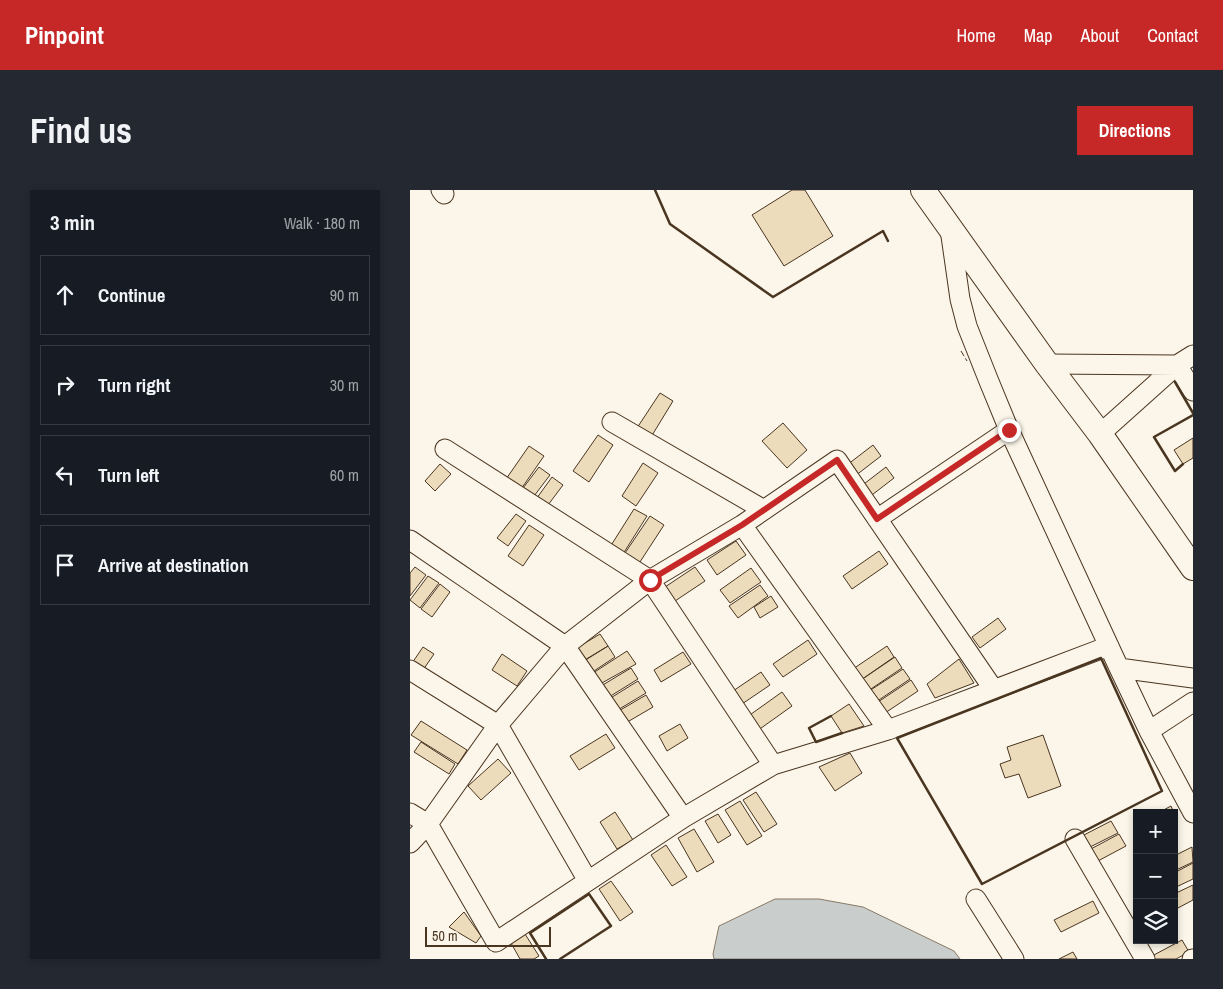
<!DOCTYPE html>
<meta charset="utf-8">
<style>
body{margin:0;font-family:"Archivo Narrow",sans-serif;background:#242831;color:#f1f3f6}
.controls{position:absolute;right:15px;bottom:15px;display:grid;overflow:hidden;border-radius:0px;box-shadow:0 2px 8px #0003}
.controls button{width:45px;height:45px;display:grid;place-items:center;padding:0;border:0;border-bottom:1px solid #363941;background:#171b24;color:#f1f3f6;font:25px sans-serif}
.scale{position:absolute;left:15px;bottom:12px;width:126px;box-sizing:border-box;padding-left:5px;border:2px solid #4a3520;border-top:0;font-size:14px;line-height:18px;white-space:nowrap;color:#4a3520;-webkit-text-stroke:4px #fbf6e9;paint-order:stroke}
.stop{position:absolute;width:15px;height:15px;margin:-11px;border:4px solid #c62828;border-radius:50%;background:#fff}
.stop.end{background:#c62828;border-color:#fff;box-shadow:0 1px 5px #0008}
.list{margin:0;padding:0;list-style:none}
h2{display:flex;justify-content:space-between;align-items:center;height:65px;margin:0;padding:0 20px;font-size:21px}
h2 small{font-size:16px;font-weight:400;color:#9ea1a6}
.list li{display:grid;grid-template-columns:32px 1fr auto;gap:15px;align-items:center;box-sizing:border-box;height:80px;margin:0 10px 10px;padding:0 10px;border:1px solid #363941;border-radius:0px}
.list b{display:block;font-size:19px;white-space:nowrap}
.list em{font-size:16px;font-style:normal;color:#9ea1a6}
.icon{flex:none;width:28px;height:28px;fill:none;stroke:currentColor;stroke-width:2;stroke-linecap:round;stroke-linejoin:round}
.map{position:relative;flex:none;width:783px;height:769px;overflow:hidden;border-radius:0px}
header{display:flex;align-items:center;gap:30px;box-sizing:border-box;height:70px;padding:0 25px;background:#c62828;color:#fff}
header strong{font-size:24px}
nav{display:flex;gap:28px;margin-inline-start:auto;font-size:18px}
.intro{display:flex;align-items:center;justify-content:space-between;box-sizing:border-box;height:120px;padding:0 30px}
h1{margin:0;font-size:35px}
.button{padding:12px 22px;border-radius:0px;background:#c62828;color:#fff;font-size:18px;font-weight:700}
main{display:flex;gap:30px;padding:0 30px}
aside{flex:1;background:#171b24;border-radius:0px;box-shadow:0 2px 8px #0003}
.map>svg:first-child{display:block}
</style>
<header>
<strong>Pinpoint</strong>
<nav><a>Home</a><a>Map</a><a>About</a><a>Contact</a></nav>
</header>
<div class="intro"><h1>Find us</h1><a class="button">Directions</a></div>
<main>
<aside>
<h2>3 min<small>Walk · 180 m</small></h2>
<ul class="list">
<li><svg class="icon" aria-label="ahead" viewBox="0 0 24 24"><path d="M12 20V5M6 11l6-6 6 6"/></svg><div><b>Continue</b></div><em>90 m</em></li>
<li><svg class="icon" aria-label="right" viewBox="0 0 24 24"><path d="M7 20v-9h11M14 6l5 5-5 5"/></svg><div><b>Turn right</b></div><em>30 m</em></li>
<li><svg class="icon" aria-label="left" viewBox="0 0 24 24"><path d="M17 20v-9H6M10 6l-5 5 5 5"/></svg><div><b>Turn left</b></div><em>60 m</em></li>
<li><svg class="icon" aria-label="arrive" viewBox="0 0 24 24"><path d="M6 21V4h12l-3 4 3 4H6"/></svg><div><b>Arrive at destination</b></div></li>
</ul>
</aside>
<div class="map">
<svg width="783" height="769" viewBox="0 0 783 769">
<rect width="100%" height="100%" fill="#fbf6e9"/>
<!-- water -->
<path fill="#c9cecd" stroke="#887966" d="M 365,709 L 409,709 L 453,717 L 544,761 L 550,769 L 304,769 L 303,764 L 309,736 Z"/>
<!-- building -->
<path fill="#ecdcbc" stroke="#4a3520" d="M 382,0 L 395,0 L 423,46 L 374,76 L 342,25 Z
M 250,203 L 263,211 L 241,247 L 227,238 Z
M 373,233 L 397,260 L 377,278 L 352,251 Z
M 188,245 L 203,255 L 179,292 L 163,281 Z
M 783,248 L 783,268 L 773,274 L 764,260 Z
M 463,255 L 471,266 L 445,286 L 437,275 Z
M 119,256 L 134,266 L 109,302 L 94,292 Z
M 233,273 L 248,283 L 226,316 L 212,306 Z
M 30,274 L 41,284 L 25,301 L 15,291 Z
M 129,277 L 140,285 L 121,310 L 110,302 Z
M 476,277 L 484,288 L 458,308 L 450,297 Z
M 142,287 L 153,295 L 135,319 L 124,312 Z
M 224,319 L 237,326 L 213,364 L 200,357 Z
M 106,324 L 116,331 L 98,356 L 87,348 Z
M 240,326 L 254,335 L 228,375 L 213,366 Z
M 119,335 L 134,345 L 113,376 L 98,366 Z
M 326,351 L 336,365 L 307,385 L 297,370 Z
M 469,361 L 478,374 L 442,399 L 433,386 Z
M 5,377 L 16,385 L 0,406 L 0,383 Z
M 285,377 L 295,391 L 265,411 L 255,397 Z
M 341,378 L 351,392 L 320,413 L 310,400 Z
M 18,386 L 29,393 L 10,418 L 0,410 Z
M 30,394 L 40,402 L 22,427 L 11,419 Z
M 350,395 L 358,406 L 328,428 L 319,416 Z
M 361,406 L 368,417 L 350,428 L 344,417 Z
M 588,428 L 596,439 L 570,458 L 562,447 Z
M 190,444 L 198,456 L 173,471 L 165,459 Z
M 398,450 L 407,464 L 373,487 L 363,474 Z
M 198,456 L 205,467 L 181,483 L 174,471 Z
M 477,456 L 484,467 L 448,492 L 440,481 Z
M 13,457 L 24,464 L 11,483 L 0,476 Z
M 217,461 L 226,474 L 190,494 L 183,483 Z
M 273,462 L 281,474 L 251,492 L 244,480 Z
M 92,464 L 117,481 L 107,496 L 82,480 Z
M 485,467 L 492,478 L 455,503 L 448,492 Z
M 549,469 L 564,493 L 525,508 L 517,494 Z
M 221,478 L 228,489 L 199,507 L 191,496 Z
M 493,479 L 500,489 L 463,514 L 456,503 Z
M 351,482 L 360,495 L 332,514 L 323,501 Z
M 501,490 L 508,501 L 475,523 L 468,512 Z
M 228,491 L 236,503 L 206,521 L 199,509 Z
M 372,502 L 382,516 L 347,541 L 337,527 Z
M 236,505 L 243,517 L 214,534 L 207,522 Z
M 439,514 L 454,536 L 432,543 L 421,526 Z
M 11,531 L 57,560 L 48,574 L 1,545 Z
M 270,534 L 278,548 L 257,561 L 249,546 Z
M 196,544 L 205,558 L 169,580 L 160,566 Z
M 633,545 L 651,596 L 618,608 L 609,584 L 595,588 L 590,574 L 601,570 L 597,557 Z
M 11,552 L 45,574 L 39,584 L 4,562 Z
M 440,563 L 452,583 L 425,601 L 409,577 Z
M 88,569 L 101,583 L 71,610 L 58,596 Z
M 346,602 L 367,634 L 354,642 L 333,610 Z
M 330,611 L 352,646 L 337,655 L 315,620 Z
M 761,616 L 764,623 L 748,623 Z
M 205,622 L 223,650 L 207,659 L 190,632 Z
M 308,624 L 321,645 L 308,653 L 295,631 Z
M 701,631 L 708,643 L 678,658 L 672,646 Z
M 284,639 L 304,672 L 287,682 L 268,648 Z
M 709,644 L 716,656 L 686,672 L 679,660 Z
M 256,655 L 277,687 L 262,696 L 241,665 Z
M 782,657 L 783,672 L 764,681 L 764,666 Z
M 783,673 L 783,689 L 764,698 L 764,683 Z
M 201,691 L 223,722 L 210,731 L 189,699 Z
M 783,695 L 783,710 L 766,719 L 764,716 L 764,704 Z
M 683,711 L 689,723 L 651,742 L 644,730 Z
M 54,722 L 71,746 L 66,753 L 39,737 Z
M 115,744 L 129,766 L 124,769 L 110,769 L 101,753 Z
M 772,750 L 779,762 L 766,769 L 744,769 L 742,766 Z
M 663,762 L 667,769 L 649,769 Z"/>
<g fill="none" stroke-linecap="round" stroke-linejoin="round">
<!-- minor casing -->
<g stroke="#4a3520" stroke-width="21">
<path id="minor" d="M 31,0 L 34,4
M 540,39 L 550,109 L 557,136 L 578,189 L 599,240 L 709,478 L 739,541 L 783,623
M 637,174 L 767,175 L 783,201
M 202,232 L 354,320
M 690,244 L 767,175 L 783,165
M 35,259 L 240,390 L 363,575
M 467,329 L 599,240
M 332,335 L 478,540
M 0,350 L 155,456 L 273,628
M 709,478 L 783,488
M 0,480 L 88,535 L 178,691
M 739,541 L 783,512
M 0,623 L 18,634 L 86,752 L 273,628 L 363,575 L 478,540 L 699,456
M 665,649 L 735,769
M 0,653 L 18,634 L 88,535 L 155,456 L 240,390 L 332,335 L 427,270 L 584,500
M 566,709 L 604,769
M 782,769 L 783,769"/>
</g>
<!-- major casing -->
<g stroke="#4a3520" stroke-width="26">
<path id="major" d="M 513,0 L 637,174 L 690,244 L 783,378"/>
</g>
<!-- minor -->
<use href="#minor" stroke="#fbf6e9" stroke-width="19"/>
<!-- major -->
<use href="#major" stroke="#fbf6e9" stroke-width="24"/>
<!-- fence -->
<path stroke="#4a3520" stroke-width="1" stroke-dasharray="6 2.5" stroke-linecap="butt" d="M 551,161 L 557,171"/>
<!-- wall -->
<path stroke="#4a3520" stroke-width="2.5" d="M 245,0 L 260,34 L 363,107 L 473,41 L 478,51
M 765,192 L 783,223
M 773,274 L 765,281 L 744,247 L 783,225
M 691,468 L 752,601 L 572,694 L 487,548 Z
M 421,526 L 399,538 L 406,552 L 432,543
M 136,769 L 120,743 L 179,704 L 201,736 L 150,769"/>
</g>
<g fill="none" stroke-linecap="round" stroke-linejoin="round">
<!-- route -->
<path stroke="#c62828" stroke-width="6" d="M 240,390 L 332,335 L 427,270 L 467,329 L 599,240"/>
</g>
</svg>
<div class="controls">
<button>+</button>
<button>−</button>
<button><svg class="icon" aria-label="layers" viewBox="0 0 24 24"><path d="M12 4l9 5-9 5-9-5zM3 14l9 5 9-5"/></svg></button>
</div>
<div class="scale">50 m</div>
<div class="stop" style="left:240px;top:390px"></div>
<div class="stop end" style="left:599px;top:240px"></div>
</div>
</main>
